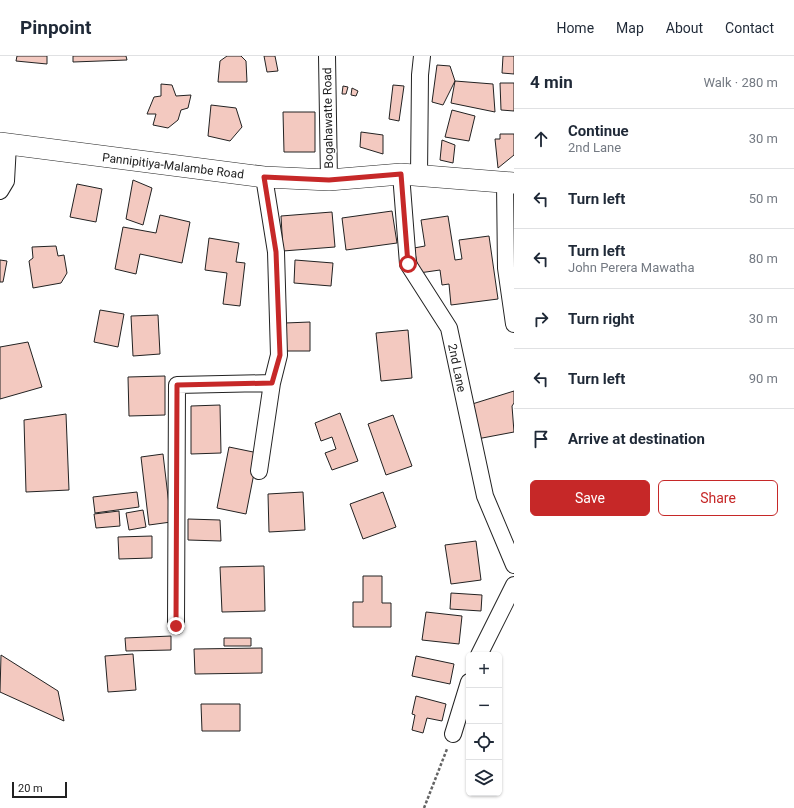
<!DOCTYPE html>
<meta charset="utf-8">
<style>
body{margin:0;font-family:Roboto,sans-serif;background:#f2f2f3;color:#1f2937}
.controls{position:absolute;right:12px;bottom:12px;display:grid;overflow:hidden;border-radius:6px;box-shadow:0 1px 3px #0004}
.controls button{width:36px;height:36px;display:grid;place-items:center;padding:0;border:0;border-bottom:1px solid #e0e1e3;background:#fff;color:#1f2937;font:20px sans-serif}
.scale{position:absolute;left:12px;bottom:10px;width:55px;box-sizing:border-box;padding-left:4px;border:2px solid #222;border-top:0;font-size:11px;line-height:14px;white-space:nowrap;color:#222;-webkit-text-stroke:3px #fff;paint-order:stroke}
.stop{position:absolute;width:12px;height:12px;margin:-9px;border:3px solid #c62828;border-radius:50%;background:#fff}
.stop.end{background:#c62828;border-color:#fff;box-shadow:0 1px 4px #0008}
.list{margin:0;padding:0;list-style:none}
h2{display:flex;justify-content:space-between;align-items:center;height:52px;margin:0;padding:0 16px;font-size:17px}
h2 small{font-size:13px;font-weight:400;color:#747a83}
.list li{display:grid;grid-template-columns:26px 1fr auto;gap:12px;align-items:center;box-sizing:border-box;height:60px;padding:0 16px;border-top:1px solid #e0e1e3}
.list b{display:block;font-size:15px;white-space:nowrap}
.list p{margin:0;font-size:13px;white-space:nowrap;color:#747a83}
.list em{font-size:13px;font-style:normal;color:#747a83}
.actions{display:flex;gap:8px;padding:12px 16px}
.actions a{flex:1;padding:9px 0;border:1px solid #c62828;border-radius:6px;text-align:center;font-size:14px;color:#c62828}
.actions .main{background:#c62828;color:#fff}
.icon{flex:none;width:22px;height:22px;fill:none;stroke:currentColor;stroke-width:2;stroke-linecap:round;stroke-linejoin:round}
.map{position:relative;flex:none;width:514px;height:752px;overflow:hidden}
header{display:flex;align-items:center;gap:24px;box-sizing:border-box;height:56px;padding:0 20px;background:#fff;border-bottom:1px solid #e0e1e3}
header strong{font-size:19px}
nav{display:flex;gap:22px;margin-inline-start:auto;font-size:14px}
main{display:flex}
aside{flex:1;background:#fff}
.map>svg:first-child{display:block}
</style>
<header>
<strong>Pinpoint</strong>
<nav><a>Home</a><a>Map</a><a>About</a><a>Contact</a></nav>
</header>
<main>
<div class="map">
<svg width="514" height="752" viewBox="0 0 514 752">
<rect width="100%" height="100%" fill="#fff"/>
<!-- building -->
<path fill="#f3c9c0" stroke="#222" d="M 17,0 L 47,0 L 47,8 L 16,5 Z
M 73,0 L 126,0 L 127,4 L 73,6 Z
M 227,0 L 241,0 L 246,5 L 247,26 L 218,26 L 220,5 Z
M 264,0 L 275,0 L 278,15 L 267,16 Z
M 503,0 L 514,0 L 514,18 L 502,17 Z
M 437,9 L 450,10 L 455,25 L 443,49 L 432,46 Z
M 455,25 L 493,28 L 495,56 L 451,47 Z
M 500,27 L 514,27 L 514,55 L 501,54 Z
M 161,28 L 172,29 L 176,40 L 191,39 L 188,52 L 181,54 L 178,64 L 168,72 L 153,69 L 156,58 L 147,58 L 154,41 L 161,40 Z
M 393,29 L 404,30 L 399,65 L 389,63 Z
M 343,30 L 348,31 L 346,38 L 342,38 Z
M 352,32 L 358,35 L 356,40 L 351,39 Z
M 211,49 L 236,52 L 242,71 L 230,85 L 208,80 Z
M 452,54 L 475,60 L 469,85 L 445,81 Z
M 283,56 L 315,56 L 315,96 L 284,96 Z
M 361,76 L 383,79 L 383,98 L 360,91 Z
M 500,78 L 514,78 L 514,99 L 498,112 L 495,83 L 500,83 Z
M 442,84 L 455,89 L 453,107 L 440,104 Z
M 133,124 L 152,132 L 143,169 L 126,163 Z
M 77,128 L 102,133 L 96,166 L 70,161 Z
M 512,147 L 514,147 L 514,193 Z
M 392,155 L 397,187 L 346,194 L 342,162 Z
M 332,156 L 335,191 L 283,195 L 281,160 Z
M 160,159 L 190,166 L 182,207 L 140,198 L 136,218 L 115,213 L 123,171 L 156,177 Z
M 448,160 L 455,204 L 462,203 L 459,184 L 489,180 L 498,243 L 451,249 L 449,228 L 442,229 L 440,214 L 419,217 L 414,192 L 425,190 L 421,164 Z
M 209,182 L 239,187 L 236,206 L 245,207 L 240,250 L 223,248 L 227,217 L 205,214 Z
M 56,190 L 58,200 L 64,199 L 67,217 L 61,227 L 33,232 L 29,205 L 33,202 L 32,191 Z
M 0,204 L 7,205 L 3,226 L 0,226 Z
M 295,204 L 333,207 L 331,230 L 294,227 Z
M 100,254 L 124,258 L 118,291 L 94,286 Z
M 158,259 L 160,298 L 133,300 L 131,260 Z
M 310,266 L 310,295 L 285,295 L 285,267 Z
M 408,274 L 412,322 L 381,325 L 376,277 Z
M 28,286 L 42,331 L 0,343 L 0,291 Z
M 165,320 L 165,359 L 129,360 L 128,321 Z
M 514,335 L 514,347 L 512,350 L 514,376 L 477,383 L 469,349 Z
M 220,349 L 221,397 L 191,398 L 191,350 Z
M 340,357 L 358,405 L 332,414 L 325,397 L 336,393 L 332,381 L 321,385 L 315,367 Z
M 66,358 L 69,434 L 26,436 L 24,364 Z
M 393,359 L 412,410 L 386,419 L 368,368 Z
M 229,391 L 258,397 L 246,458 L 217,452 Z
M 163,398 L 171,466 L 149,469 L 141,401 Z
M 137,436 L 139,451 L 95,457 L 93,441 Z
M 303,436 L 305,474 L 269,476 L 268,438 Z
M 383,436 L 396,471 L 363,483 L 350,448 Z
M 143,454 L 146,471 L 129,474 L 126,457 Z
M 119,455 L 120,470 L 96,472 L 94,458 Z
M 188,463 L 220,464 L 221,485 L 188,484 Z
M 152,480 L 152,502 L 119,503 L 118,481 Z
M 476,485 L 481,524 L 451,528 L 445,489 Z
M 264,510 L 265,555 L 222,556 L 220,511 Z
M 363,520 L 382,520 L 382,547 L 391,547 L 391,571 L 353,571 L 353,546 L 363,546 Z
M 451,537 L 482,539 L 481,555 L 450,553 Z
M 426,556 L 462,560 L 459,588 L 422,584 Z
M 171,580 L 171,594 L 126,595 L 125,582 Z
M 224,582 L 251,582 L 251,590 L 224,590 Z
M 262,592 L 262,617 L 195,618 L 194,593 Z
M 133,598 L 136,634 L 108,636 L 105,600 Z
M 1,599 L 58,635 L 64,665 L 0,636 Z
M 416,600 L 454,608 L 450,628 L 412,620 Z
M 416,640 L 446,648 L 442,665 L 427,662 L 423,677 L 412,674 L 415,659 L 412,658 Z
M 201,648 L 240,648 L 240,675 L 202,675 Z"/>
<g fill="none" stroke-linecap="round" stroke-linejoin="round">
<!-- minor casing -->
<g stroke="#222" stroke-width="18">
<path id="minor" d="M 327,0 L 329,124
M 401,118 L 408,208 L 449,272 L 485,440 L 514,509
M 419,119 L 420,19 L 422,0
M 505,127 L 506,212 L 514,268
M 0,135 L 6,125 L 8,89
M 259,415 L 272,327 L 279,299 L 276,196 L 264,121
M 176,570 L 177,329 L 272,327
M 479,599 L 514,529
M 453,678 L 469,626"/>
</g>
<!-- tertiary casing -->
<g stroke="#222" stroke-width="22">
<path id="tertiary" d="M 0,87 L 264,121 L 329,124 L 401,118 L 514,127"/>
</g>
<!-- path -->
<path stroke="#646464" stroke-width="2.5" stroke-dasharray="3 2" stroke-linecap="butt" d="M 424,752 L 447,693"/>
<!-- minor -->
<use href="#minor" stroke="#fff" stroke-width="16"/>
<!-- tertiary -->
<use href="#tertiary" stroke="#fff" stroke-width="21"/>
</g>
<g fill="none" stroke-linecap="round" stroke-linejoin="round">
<!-- route -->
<path stroke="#c62828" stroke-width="5" d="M 176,570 L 177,329 L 272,327 L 280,299 L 276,196 L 264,121 L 329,124 L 401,118 L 408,208"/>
</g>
<g text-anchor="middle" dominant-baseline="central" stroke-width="3" stroke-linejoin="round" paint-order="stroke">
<!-- street labels -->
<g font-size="12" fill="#222" stroke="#fff">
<text transform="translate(328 62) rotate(-91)">Bogahawatte Road</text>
<text transform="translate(173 110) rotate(7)">Pannipitiya-Malambe Road</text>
<text transform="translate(457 312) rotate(78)">2nd Lane</text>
</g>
</g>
</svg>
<div class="controls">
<button>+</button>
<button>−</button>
<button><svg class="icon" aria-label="locate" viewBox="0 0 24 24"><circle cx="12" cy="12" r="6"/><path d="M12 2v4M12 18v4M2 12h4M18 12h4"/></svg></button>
<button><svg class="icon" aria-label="layers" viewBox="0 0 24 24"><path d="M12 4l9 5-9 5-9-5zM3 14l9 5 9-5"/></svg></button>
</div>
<div class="scale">20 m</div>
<div class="stop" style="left:408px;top:208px"></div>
<div class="stop end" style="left:176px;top:570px"></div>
</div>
<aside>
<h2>4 min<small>Walk · 280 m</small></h2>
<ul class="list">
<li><svg class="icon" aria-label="ahead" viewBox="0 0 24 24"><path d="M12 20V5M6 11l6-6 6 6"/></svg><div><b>Continue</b><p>2nd Lane</p></div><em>30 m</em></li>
<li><svg class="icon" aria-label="left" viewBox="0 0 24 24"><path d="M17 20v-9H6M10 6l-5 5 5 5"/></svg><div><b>Turn left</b></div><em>50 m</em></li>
<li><svg class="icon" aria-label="left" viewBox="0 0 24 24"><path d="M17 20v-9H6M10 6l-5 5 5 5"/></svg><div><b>Turn left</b><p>John Perera Mawatha</p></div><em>80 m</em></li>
<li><svg class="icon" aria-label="right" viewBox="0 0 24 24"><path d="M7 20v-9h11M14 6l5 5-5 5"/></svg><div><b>Turn right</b></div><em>30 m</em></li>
<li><svg class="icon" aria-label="left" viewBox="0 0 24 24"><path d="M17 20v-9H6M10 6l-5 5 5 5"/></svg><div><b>Turn left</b></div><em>90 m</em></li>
<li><svg class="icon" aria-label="arrive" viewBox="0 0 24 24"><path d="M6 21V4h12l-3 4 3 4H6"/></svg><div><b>Arrive at destination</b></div></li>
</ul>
<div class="actions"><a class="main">Save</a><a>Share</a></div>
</aside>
</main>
